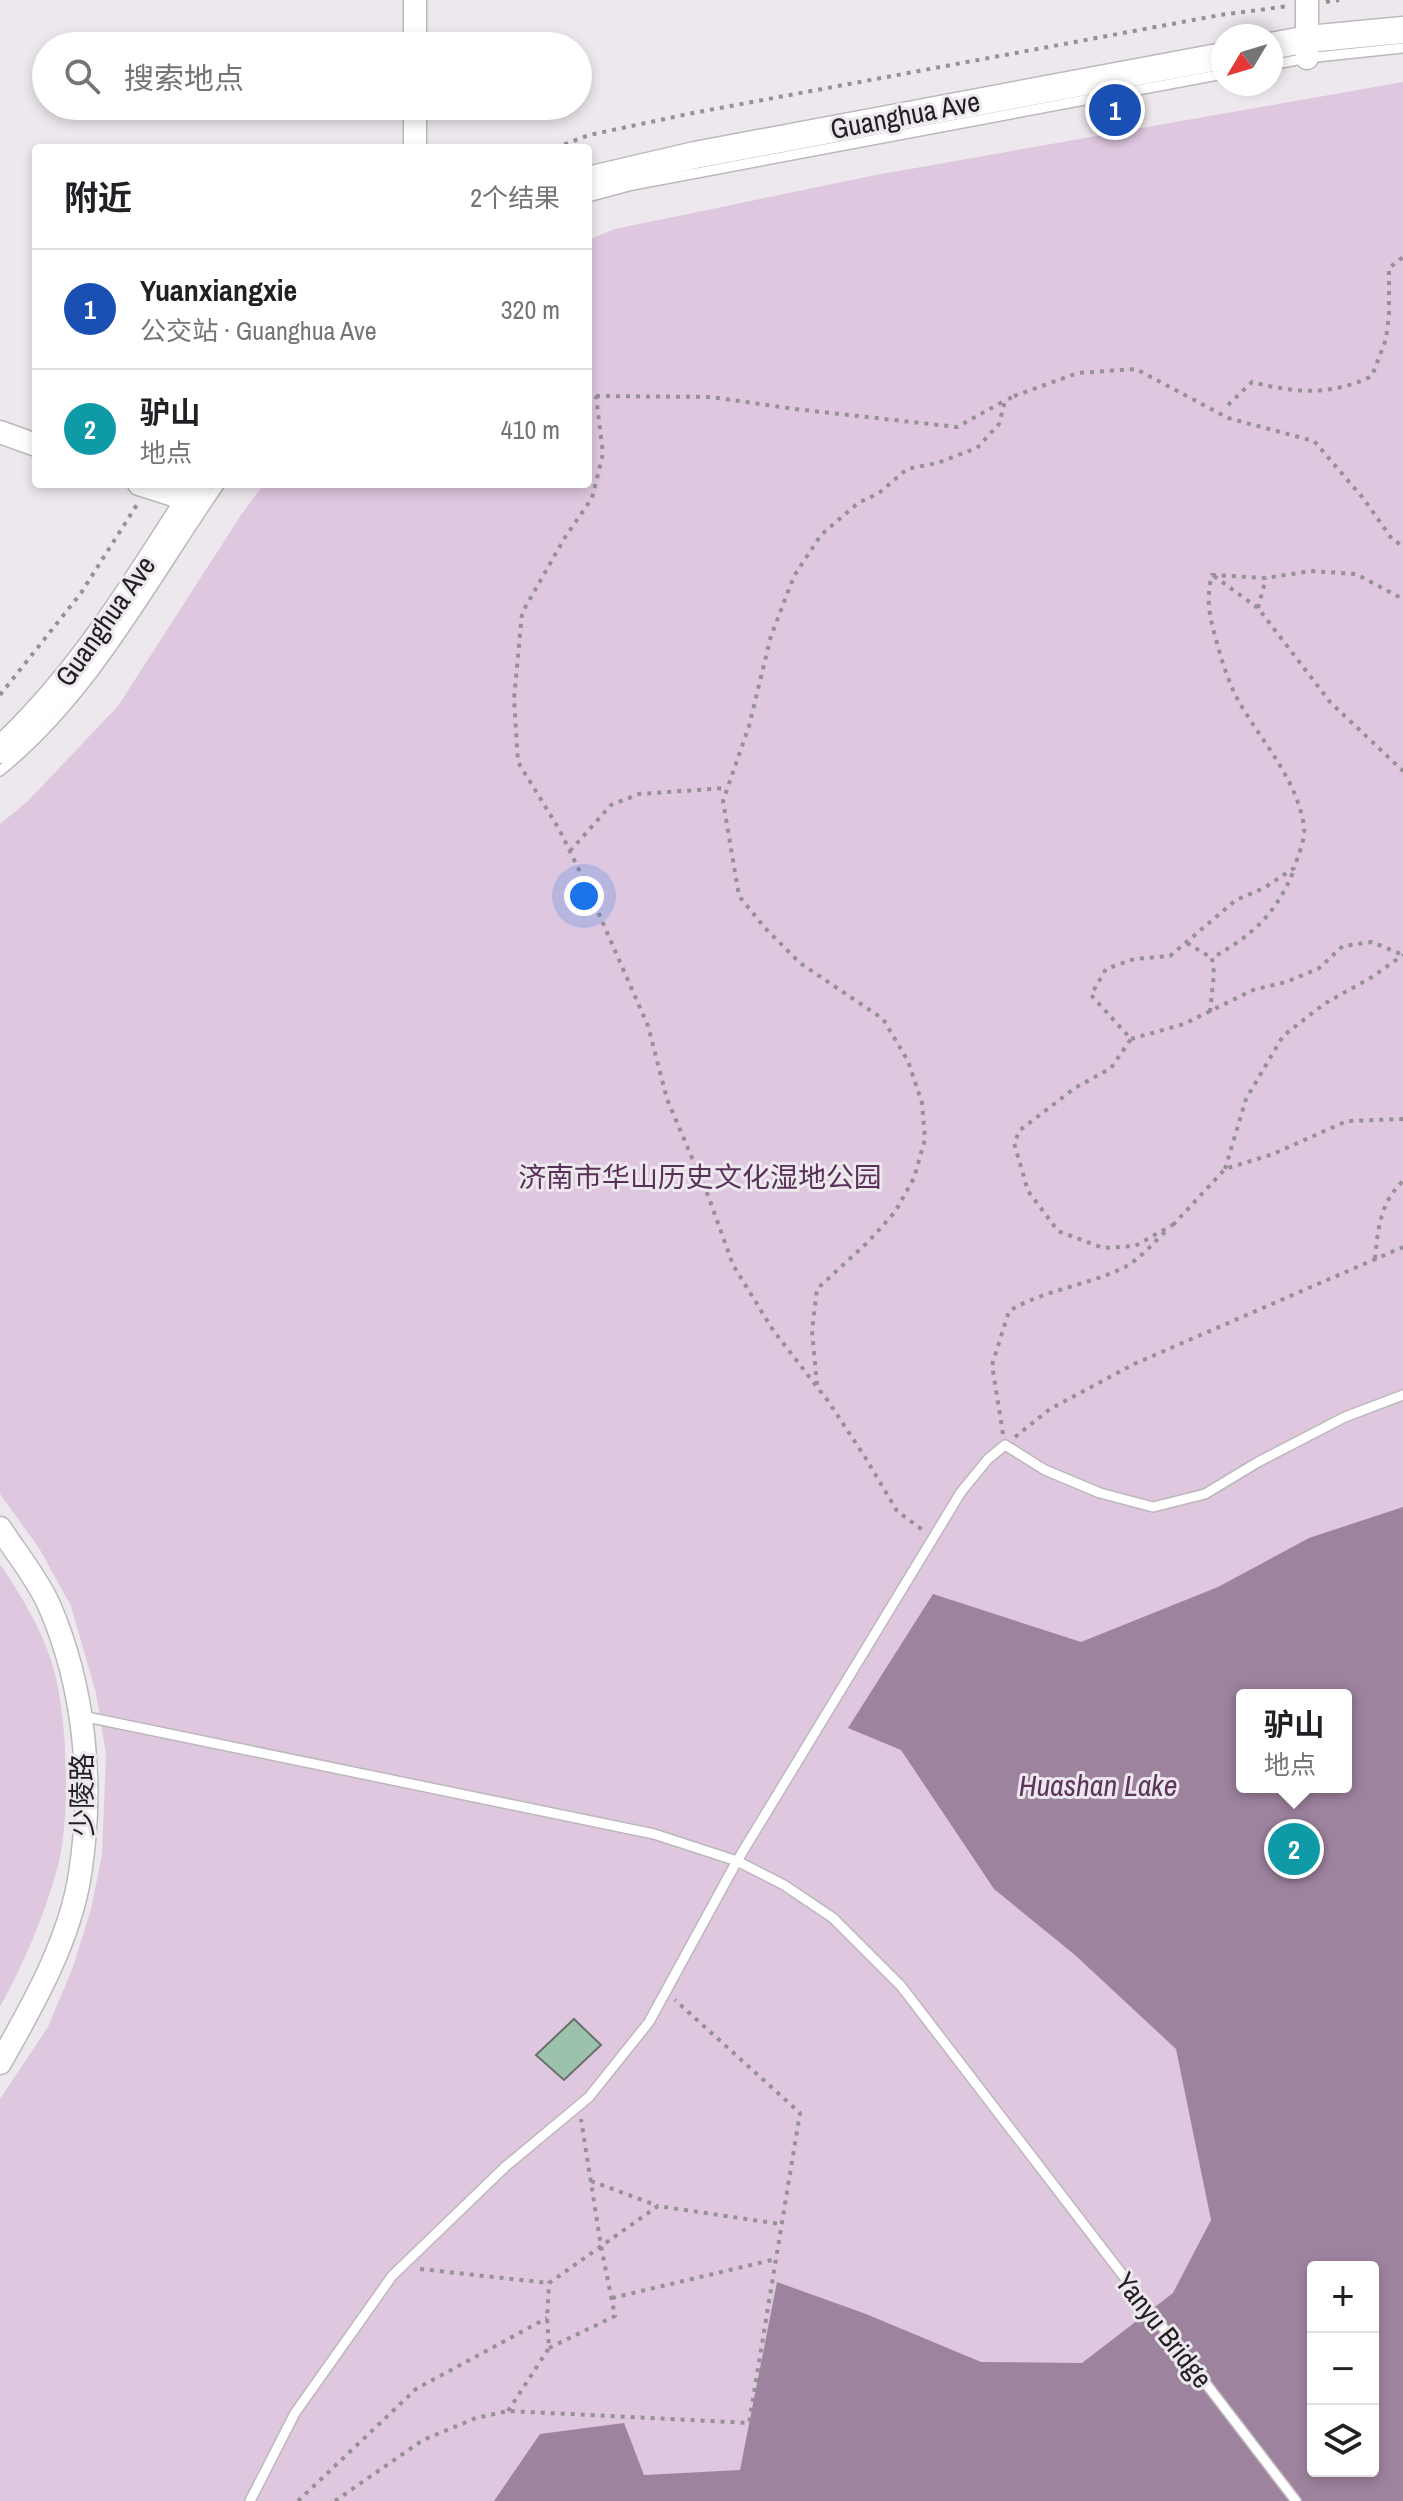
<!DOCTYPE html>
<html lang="zh">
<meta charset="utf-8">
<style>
body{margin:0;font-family:"Archivo Narrow","Noto Sans SC",sans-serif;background:#f6f6f6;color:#202124}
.controls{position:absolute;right:24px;bottom:24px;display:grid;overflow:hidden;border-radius:8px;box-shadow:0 4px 12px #0003}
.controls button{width:72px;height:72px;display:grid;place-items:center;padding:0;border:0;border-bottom:2px solid #e0e0e0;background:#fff;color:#202124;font:40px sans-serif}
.compass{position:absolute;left:1211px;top:24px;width:72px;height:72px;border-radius:50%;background:#fff;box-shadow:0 4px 12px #0003;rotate:232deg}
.you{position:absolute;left:584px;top:896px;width:28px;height:28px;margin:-20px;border:6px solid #fff;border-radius:50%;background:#1a73e8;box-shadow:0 0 0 12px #1a73e833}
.badge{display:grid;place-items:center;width:52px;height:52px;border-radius:50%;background:#318a5f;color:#fff;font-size:26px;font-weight:700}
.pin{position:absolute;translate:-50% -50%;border:4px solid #fff;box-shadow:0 2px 8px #0006}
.popup{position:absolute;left:1236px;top:1689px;width:116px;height:104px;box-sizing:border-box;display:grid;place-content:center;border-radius:8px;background:#fff;filter:drop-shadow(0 2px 6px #0005);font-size:26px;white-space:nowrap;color:#757577}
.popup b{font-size:30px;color:#202124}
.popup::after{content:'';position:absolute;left:50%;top:100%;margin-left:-16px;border:16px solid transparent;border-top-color:#fff}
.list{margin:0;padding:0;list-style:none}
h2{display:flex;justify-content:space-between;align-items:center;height:104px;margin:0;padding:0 32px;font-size:34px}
h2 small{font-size:26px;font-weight:400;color:#757577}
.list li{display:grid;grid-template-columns:52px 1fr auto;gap:24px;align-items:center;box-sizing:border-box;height:120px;padding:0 32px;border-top:2px solid #e0e0e0}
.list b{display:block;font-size:30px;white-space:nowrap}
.list p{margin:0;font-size:26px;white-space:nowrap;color:#757577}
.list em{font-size:26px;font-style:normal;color:#757577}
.icon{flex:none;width:44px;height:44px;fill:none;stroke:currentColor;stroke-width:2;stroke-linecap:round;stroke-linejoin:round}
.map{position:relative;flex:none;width:1403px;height:2501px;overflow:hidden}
.search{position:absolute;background:#fff;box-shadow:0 4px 12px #0003;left:32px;top:32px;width:560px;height:88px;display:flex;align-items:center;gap:20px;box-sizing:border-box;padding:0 28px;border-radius:44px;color:#757577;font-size:30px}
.panel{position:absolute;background:#fff;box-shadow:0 4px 12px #0003;left:32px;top:144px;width:560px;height:344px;border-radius:8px}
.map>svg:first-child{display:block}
</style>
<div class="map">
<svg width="1403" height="2501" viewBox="0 0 1403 2501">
<rect width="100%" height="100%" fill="#ede8ed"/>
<!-- green -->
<path fill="#dfc7df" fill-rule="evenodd" d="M 1403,82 L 1403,2501 L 0,2501 L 0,2099 L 48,2027 L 73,1967 L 91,1909 L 102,1855 L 106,1754 L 96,1693 L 71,1606 L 39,1548 L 0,1494 L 0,824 L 28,801 L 118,706 L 241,515 L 264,484 L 588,484 L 588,240 L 615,229 L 876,175 ZM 1242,1695 L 1346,1695 L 1346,1787 L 1242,1787 ZM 1313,2267 L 1373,2267 L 1373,2471 L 1313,2471 Z
M 0,1564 C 20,1594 40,1626 51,1660 C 68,1711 71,1814 58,1866 C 45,1914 24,1963 0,2007 Z"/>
<!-- water -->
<path fill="#9e839e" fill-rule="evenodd" d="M 1403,1507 L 1403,2501 L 494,2501 L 540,2434 L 624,2423 L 644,2475 L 740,2470 L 777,2282 L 866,2314 L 981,2362 L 1082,2363 L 1173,2293 L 1211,2220 L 1176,2049 L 1075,1955 L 994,1889 L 901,1750 L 848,1728 L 933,1594 L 1081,1642 L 1218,1587 L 1309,1538 ZM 1242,1695 L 1346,1695 L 1346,1787 L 1242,1787 ZM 1313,2267 L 1373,2267 L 1373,2471 L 1313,2471 Z"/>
<!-- building -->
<path fill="#9dc2ac" stroke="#696f6b" stroke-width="2" d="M 574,2019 L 601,2045 L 564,2080 L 536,2055 Z"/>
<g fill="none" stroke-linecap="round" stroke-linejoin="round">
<!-- service casing -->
<g stroke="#bcb8bc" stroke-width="12">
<path id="service" d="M 1271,65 L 1307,58 L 1403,48
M 588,197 L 633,185 L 1223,74
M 0,771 C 94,695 152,582 220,484
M 82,1716 L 654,1834 L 737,1861 L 784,1885 L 833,1918 L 901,1986 L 1296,2501
M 250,2501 L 295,2413 L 392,2276 L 505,2167 L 589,2097 L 649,2022 L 737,1861 L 961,1492 L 988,1459 L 1005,1445 L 1045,1470 L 1100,1493 L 1153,1507 L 1205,1494 L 1258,1462 L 1345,1417 L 1403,1395"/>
</g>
<!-- tertiary casing -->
<g stroke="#bcb8bc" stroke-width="25">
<path id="tertiary" d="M 415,0 L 415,46
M 1307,58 L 1307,0
M 415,106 L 415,148
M 0,432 L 36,445
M 139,484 L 189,500
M 0,1528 C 16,1553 37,1578 49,1605 C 85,1687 94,1785 80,1874 C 70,1940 33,2005 0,2063"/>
</g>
<!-- secondary casing -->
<g stroke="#bcb8bc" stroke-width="29">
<path id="secondary" d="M 1271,46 L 1308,39 L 1403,30
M 588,180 L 695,155 L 1223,56
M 0,750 C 82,674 140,577 199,484"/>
</g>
<!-- path -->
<path stroke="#959195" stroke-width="4" stroke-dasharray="4 6" stroke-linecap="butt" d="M 1326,2 L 1339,0
M 555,148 L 589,135 L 693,113 L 1220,15 L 1289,6
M 588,389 L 596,396 L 603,454 L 592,498 L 564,539 L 522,613 L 514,699 L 518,762 L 559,829 L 585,882 L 648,1026 L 667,1099 L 709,1198 L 733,1265 L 773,1330 L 828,1401 L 865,1457 L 897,1511 L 924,1531
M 596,396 L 711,397 L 795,409 L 957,427 L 1006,400
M 1014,396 L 1078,373 L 1136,369 L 1228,418 L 1314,441 L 1363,498 L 1392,539 L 1403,546
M 1228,405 L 1252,382 C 1294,393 1332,396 1372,376 L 1386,339 L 1389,314 L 1389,268 L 1403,257
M 1214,576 L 1258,608 L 1330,702 L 1403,771
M 1258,608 L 1266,578
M 0,695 L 81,593 L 138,503
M 570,851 L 611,805 L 639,794 L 726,788
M 1187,943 L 1212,958
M 1210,1012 L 1214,973 L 1212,958 C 1253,935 1276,914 1294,870
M 1131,1039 L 1184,1024 L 1253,990 L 1286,982 L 1318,969 L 1343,946 L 1372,942 L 1403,955
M 1225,1169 L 1246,1099 L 1283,1036 L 1324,1004 L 1372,977 L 1403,955
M 1174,1224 L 1135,1246 L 1103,1248 L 1058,1231 L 1028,1191 L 1014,1143 L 1020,1130 L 1075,1088 L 1111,1068 L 1131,1039 L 1091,995 L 1106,969 L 1134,959 L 1170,956 L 1236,900 L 1264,888 L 1294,868 C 1298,856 1306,838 1304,826 C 1296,777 1261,741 1238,700 C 1227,679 1221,658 1215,636 C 1209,614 1206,597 1212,575 L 1266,578 L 1311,571 L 1356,574 L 1403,599
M 1173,1225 L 1225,1169 L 1273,1154 L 1347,1121 L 1403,1119
M 1375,1259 C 1378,1228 1380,1203 1403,1181
M 817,1385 L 812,1331 L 817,1289 L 868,1242 L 895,1212 L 914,1178 L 925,1139 L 922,1103 L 908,1061 L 883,1019 L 800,963 L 765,928 L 739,896 L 723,801 L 749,726 L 771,636 L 794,576 L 821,535 L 858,503 L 879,493 L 907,469 L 937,463 L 977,448 L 999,424 L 1005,401 L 1014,396
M 1003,1434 L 992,1365 L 1009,1311 C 1046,1289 1087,1286 1125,1267 C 1140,1259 1154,1242 1167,1230
M 1015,1437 L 1050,1409 L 1134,1364 L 1403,1247
M 591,2181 L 658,2206
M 420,2269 L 549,2283
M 612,2298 L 776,2259
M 549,2348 L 615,2316 L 601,2246 L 581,2119
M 508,2411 L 549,2348 L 547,2318 L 549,2283 L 658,2206 L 780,2224
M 298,2501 L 416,2389 L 547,2318
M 335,2501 L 423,2440 L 476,2418 L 508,2411 L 749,2423 L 800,2113 L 675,2000"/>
<!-- service -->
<use href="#service" stroke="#fff" stroke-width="9"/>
<!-- tertiary -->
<use href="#tertiary" stroke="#fff" stroke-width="22"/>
<!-- secondary -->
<use href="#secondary" stroke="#fff" stroke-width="26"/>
</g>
<g text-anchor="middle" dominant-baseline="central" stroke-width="6" stroke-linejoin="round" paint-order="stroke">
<!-- street labels -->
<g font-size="28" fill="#211f21" stroke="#ede8ed">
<text transform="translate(905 115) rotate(-11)">Guanghua Ave</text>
<text transform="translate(105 621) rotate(-55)">Guanghua Ave</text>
<text transform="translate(82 1795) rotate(-90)">少陵路</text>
<text transform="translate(1164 2330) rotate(52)">Yanyu Bridge</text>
</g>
<!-- park labels -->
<g font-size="28" fill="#59325a" stroke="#ede8ed">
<text x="700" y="1177">济南市华山历史文化湿地公园</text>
</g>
<!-- water labels -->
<g font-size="30" font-style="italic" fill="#5b355c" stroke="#ede8ed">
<text x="1098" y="1785">Huashan Lake</text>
</g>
</g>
</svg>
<div class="controls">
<button>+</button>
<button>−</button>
<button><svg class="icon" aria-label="layers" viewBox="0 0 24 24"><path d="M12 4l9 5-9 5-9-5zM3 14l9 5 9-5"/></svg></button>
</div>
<svg class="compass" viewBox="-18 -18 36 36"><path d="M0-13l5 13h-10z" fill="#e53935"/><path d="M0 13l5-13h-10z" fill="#757577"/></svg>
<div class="you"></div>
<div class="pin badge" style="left:1115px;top:110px;background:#1a4fb4">1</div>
<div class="pin badge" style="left:1294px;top:1849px;background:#0f9aa8">2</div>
<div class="popup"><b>驴山</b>地点</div>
<div class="search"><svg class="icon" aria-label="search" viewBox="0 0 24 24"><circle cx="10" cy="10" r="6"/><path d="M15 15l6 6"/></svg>搜索地点</div>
<section class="panel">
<h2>附近<small>2个结果</small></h2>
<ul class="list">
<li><span class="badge" style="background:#1a4fb4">1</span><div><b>Yuanxiangxie</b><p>公交站 · Guanghua Ave</p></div><em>320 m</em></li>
<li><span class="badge" style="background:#0f9aa8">2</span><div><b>驴山</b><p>地点</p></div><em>410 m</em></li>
</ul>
</section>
</div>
